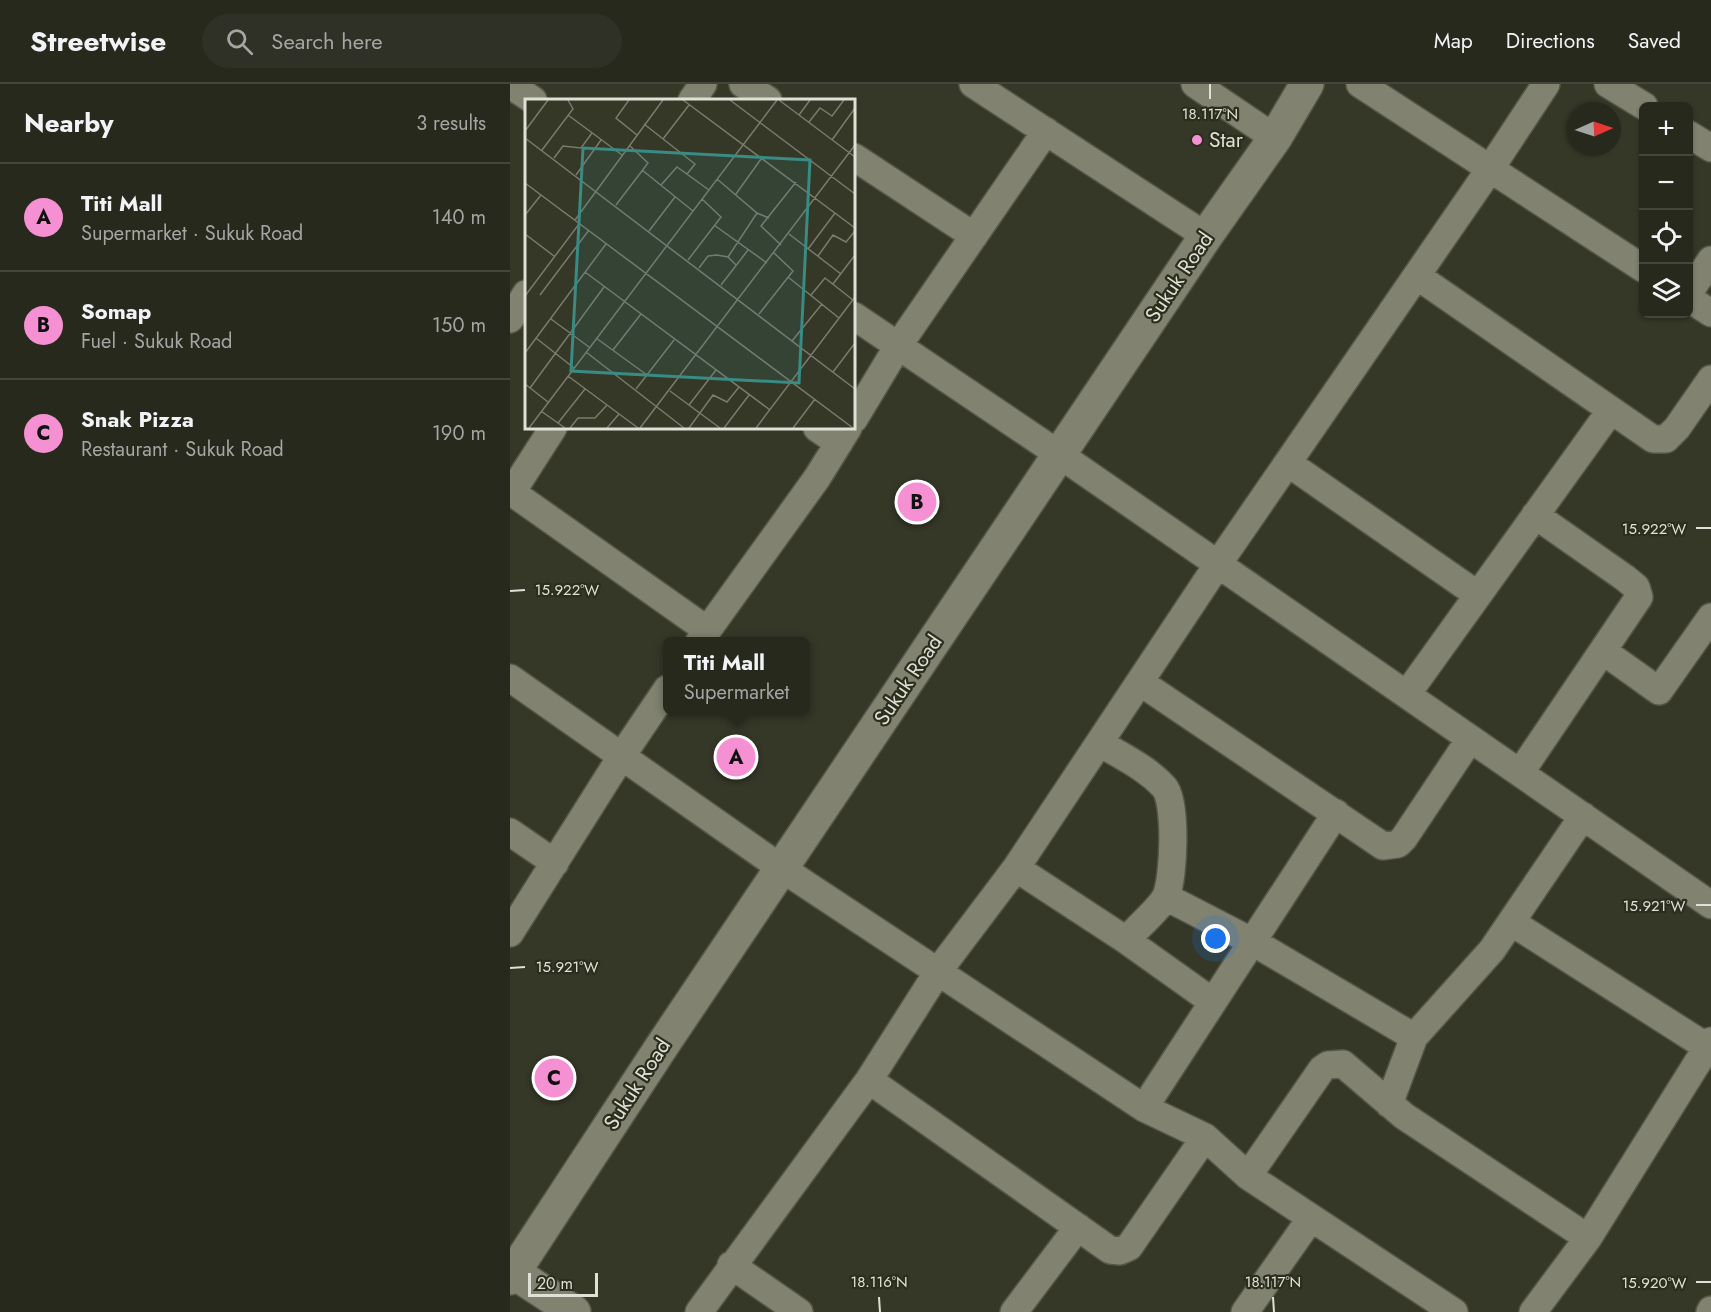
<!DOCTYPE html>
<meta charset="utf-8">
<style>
body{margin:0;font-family:Jost,sans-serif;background:#303126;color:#f1f3f6}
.controls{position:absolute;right:18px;top:18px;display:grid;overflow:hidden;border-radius:9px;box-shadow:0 2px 4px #0004}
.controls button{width:54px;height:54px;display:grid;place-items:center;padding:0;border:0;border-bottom:2px solid #44453b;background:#28291d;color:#f1f3f6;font:30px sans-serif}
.compass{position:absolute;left:1057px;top:18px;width:54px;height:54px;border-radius:50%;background:#28291d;box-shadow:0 2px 4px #0004;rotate:87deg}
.scale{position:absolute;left:18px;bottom:15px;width:70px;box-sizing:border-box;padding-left:6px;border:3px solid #dfe1d6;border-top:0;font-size:16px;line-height:21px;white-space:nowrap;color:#dfe1d6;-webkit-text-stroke:4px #2b2d1d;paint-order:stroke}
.you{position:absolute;left:706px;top:855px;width:21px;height:21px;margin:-15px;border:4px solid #fff;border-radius:50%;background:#1a73e8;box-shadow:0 0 0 9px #1a73e833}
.badge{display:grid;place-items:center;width:39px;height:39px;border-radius:50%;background:#f591d2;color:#111;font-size:20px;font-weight:700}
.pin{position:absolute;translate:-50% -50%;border:3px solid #fff;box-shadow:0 2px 6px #0006}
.popup{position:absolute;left:153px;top:553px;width:147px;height:78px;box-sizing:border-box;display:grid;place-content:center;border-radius:9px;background:#28291d;filter:drop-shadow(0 2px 4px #0005);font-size:20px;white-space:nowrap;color:#a5a6a4}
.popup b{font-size:22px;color:#f1f3f6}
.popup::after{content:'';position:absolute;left:50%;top:100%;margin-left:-12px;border:12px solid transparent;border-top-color:#28291d}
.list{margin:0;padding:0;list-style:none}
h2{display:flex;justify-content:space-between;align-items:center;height:78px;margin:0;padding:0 24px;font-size:26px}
h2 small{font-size:20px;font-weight:400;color:#a5a6a4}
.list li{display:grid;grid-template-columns:39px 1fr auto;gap:18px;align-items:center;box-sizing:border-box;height:108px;padding:0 24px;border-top:2px solid #44453b}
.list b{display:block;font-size:22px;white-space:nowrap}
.list p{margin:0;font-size:20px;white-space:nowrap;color:#a5a6a4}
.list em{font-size:20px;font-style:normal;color:#a5a6a4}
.icon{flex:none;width:33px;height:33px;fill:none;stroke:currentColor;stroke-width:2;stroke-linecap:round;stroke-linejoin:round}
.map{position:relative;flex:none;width:1201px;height:1228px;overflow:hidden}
header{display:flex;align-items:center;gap:36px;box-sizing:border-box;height:84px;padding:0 30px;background:#28291d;border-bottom:2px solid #44453b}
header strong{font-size:28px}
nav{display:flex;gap:33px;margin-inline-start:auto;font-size:21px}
.search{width:420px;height:54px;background:#303126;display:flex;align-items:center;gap:15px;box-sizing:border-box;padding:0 21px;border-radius:33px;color:#a5a6a4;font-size:22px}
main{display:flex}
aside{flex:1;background:#28291d}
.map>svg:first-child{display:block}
</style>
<header>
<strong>Streetwise</strong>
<div class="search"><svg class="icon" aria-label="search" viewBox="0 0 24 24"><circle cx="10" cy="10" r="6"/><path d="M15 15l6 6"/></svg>Search here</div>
<nav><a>Map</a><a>Directions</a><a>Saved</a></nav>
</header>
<main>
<aside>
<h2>Nearby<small>3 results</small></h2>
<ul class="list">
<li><span class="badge">A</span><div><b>Titi Mall</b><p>Supermarket · Sukuk Road</p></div><em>140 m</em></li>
<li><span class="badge">B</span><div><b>Somap</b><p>Fuel · Sukuk Road</p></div><em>150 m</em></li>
<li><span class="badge">C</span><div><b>Snak Pizza</b><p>Restaurant · Sukuk Road</p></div><em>190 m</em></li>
</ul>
</aside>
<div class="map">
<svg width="1201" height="1228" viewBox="0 0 1201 1228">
<rect width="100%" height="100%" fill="#353727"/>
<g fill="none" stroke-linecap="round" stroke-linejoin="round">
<!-- minor casing -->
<g stroke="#535547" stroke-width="30">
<path id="minor" d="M 233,0 L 258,16
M 463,0 L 696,152
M 685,0 L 765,54
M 850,0 L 1134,185
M 1098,0 L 1134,22
M 0,1 L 23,16
M 182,16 L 193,0
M 1178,50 L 1201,64
M 344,73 L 464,152
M 907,192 L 1143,355 L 1156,355 L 1167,344 L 1201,295
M 1178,210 L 1201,176
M 1178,214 L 1201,229
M 344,232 L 550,371 L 1201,821
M 0,235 L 16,210
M 344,335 L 388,262 L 536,47
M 307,344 L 329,359
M 778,379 L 968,511
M 0,407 L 197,546
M 2,408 L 43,344
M 189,558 L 307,394 L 338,344
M 1093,567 L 1149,607 L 1201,533
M 0,594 L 271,784 L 634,1024 L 695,1053 L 738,1092 L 944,1228
M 630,598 L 873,762 L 888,760 L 894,754 L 960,655
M 897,610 L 1101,326
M 590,659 C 611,672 637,684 654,703 C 667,717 664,794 656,812 C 651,823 625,846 616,856
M 1010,689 L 1129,513 L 1126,503 L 1115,494 L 1025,431
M 0,748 L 45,779
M 506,784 L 616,856 L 703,918
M 656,813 L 743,858 L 904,953
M 1001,838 L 1197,963
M 0,849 L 111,673 L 157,605
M 359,996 L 600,1166 L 610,1167 L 619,1163 L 695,1053
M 879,1020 L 904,953 L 982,866 L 1073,732
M 634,1024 L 826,729
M 738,1092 L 812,985 L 818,981 L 833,980 L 894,1032 L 1078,1154
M 221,1181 L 289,1228
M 189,1228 L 359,996 L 429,886 L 506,784 L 708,480 L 980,85 L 1036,0
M 504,1228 L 568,1143
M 735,1228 L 801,1134
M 1023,1228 L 1078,1154 L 1201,957
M 1200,1228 L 1201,1226"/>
</g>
<!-- tertiary casing -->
<g stroke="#535547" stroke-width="36">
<path id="tertiary" d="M 0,1186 L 64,1228
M 0,1194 L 152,962 L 696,152 L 765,54 L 797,0"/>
</g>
<!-- minor -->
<use href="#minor" stroke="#818370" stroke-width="27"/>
<!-- tertiary -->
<use href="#tertiary" stroke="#818370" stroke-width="33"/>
</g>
<!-- ticks -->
<path fill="none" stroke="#dfe1d6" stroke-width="2" d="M 700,0 L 700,15M 1186,444 L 1201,444M 0,507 L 15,506M 1186,821 L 1201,821M 0,884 L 15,883M 1186,1198 L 1201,1198M 369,1213 L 370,1228M 763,1213 L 764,1228"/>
<!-- markers -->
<circle fill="#f591d2" stroke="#2b2d1d" stroke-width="2" cx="687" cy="56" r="6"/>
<g text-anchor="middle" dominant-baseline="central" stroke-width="4.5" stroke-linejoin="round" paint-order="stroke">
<!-- poi labels -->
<g font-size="21" fill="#dfe1d6" stroke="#2b2d1d" text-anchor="start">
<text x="699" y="56">Star</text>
</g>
<!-- street labels -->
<g font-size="21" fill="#dfe1d6" stroke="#2b2d1d">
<text transform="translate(669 193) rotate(-56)">Sukuk Road</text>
<text transform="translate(398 596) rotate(-56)">Sukuk Road</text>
<text transform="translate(127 1000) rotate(-57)">Sukuk Road</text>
</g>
</g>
<!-- overview -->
<g transform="translate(15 15)">
<rect width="330" height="330" fill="#353727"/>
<path fill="none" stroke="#797b6d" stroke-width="1.5" d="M 104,1 L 91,19 L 112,36M 158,1 L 330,129M 205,1 L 330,95M 254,1 L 330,58M 43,16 L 97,56M 274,16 L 285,1M 284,23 L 295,9 L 307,17 L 319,1M 119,25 L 170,65 L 162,75M 0,32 L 23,1M 0,39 L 330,290M 138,40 L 164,6M 307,41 L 330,9M 17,51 L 48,10 L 43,1M 29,59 L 38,47 L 56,49 L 67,34M 117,71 L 168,112M 51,76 L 76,41M 192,80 L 232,114 L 244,119M 0,84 L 328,329M 136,86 L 152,68 L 184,91M 211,95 L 236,60M 91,106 L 123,64 L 104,46M 0,116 L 16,96M 50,121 L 138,1M 189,126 L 242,164M 124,132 L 150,98M 0,135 L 29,157M 264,135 L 316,175M 256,146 L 236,127 L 271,83M 283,150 L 310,114M 293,157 L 308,136 L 321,143 L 330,132M 203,158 L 232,114M 163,161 L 196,118 L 177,100M 174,169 L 183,157 L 192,156 L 203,158 L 211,166M 60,173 L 245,311M 263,178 L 314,219M 308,185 L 330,156M 196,186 L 223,151M 15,196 L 64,131M 286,196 L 300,179 L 328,201M 0,197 L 54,125M 234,215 L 268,172 L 248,153M 26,220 L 64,248M 11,239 L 49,269M 71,239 L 122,276M 267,242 L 297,205M 88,251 L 116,215M 61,253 L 159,329M 0,254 L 81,145M 308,273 L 330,244M 43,277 L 113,329M 0,285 L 23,303M 5,289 L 79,188M 111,290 L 149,241M 145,292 L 195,329M 164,306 L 191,271M 16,312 L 40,329M 33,324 L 60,290M 4,329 L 252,1M 45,329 L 53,319 L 70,319 L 82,306M 82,329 L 94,315M 115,329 L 330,46M 164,329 L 188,296 L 202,303 L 214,288M 199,329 L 224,296M 231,329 L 330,198M 268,329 L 290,300"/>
<path fill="#398b83" fill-opacity="0.15" stroke="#398b83" stroke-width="3" d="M 58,49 L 285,61 L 274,284 L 46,272 Z"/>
<rect width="330" height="330" fill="none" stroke="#dfe1d6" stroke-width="3"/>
</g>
<g font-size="15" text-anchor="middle" fill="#dfe1d6" stroke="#2b2d1d" stroke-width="4.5" stroke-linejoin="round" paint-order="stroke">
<text x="700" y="35">18.117°N</text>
<text x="1144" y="450">15.922°W</text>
<text x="57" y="511">15.922°W</text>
<text x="1144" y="827">15.921°W</text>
<text x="57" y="888">15.921°W</text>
<text x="369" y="1203">18.116°N</text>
<text x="763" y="1203">18.117°N</text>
<text x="1144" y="1204">15.920°W</text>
</g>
</svg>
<div class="controls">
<button>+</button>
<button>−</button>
<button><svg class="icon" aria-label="locate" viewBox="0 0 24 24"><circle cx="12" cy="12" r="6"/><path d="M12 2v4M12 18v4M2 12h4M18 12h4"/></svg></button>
<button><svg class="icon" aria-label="layers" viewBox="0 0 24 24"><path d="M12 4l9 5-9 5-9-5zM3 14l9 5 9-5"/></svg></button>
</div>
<svg class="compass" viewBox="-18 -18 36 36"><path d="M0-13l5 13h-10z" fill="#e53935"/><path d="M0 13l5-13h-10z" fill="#a5a6a4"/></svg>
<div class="scale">20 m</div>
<div class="you"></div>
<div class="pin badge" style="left:226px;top:673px">A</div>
<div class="popup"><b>Titi Mall</b>Supermarket</div>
<div class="pin badge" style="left:407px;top:418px">B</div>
<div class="pin badge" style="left:44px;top:994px">C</div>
</div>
</main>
